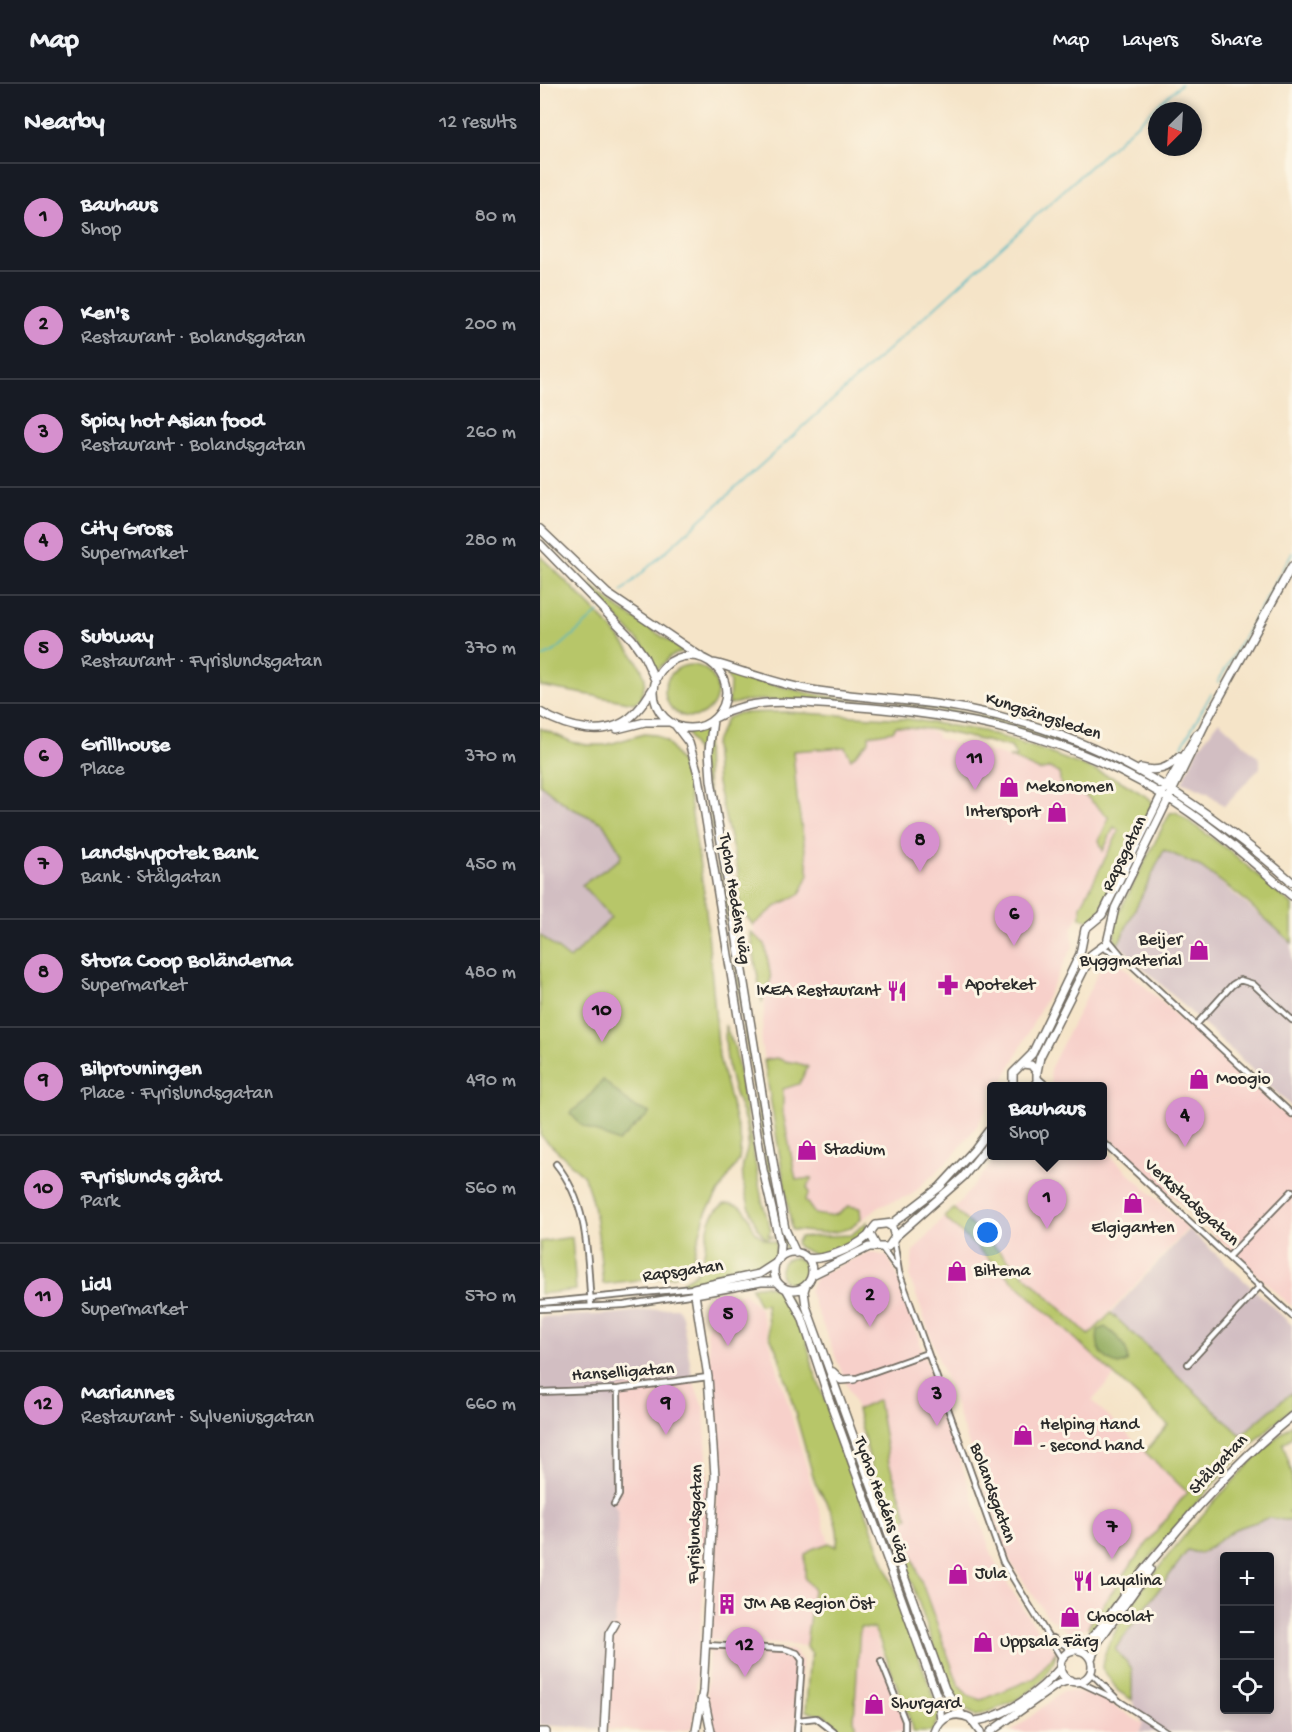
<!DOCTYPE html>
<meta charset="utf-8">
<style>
body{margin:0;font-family:"Gochi Hand",sans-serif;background:#20242c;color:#f1f3f6}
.controls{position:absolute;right:18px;bottom:18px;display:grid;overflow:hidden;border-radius:6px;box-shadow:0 3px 9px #0003}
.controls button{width:54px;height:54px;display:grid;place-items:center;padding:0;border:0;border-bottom:2px solid #363941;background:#171b24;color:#f1f3f6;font:30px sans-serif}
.compass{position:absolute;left:608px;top:18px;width:54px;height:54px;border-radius:50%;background:#171b24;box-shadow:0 3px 9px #0003;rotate:204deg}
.you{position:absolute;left:448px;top:1149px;width:21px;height:21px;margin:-15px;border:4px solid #fff;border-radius:50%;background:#1a73e8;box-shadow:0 0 0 9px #1a73e833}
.badge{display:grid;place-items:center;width:39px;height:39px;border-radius:50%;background:#d690ce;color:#111;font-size:20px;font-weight:700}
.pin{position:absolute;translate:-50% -50px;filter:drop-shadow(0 2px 3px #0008)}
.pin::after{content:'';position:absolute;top:32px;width:21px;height:18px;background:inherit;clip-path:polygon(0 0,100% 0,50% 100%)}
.popup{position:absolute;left:447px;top:998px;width:120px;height:78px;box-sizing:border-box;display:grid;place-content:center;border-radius:6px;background:#171b24;filter:drop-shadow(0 2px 4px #0005);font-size:20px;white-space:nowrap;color:#9ea1a6}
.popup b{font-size:22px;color:#f1f3f6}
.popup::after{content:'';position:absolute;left:50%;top:100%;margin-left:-12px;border:12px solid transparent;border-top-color:#171b24}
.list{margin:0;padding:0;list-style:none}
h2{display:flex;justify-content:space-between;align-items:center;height:78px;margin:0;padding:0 24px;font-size:26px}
h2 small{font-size:20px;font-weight:400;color:#9ea1a6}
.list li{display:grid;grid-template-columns:39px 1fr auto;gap:18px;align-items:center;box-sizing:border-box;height:108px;padding:0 24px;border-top:2px solid #363941}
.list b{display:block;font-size:22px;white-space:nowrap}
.list p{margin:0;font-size:20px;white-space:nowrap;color:#9ea1a6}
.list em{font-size:20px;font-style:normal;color:#9ea1a6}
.icon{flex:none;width:33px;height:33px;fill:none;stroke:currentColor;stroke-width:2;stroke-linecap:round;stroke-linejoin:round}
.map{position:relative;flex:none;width:752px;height:1648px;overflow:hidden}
header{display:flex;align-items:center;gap:36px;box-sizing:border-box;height:84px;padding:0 30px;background:#171b24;border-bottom:2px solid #363941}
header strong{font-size:28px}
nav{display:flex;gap:33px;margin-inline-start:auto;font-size:21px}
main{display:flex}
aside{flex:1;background:#171b24}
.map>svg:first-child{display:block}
</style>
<header>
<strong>Map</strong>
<nav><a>Map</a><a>Layers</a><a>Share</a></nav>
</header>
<main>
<aside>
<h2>Nearby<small>12 results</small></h2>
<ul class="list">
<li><span class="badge">1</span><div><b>Bauhaus</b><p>Shop</p></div><em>80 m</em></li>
<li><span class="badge">2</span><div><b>Ken's</b><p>Restaurant · Bolandsgatan</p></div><em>200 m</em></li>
<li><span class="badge">3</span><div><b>Spicy hot Asian food</b><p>Restaurant · Bolandsgatan</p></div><em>260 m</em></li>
<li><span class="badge">4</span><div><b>City Gross</b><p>Supermarket</p></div><em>280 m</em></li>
<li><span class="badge">5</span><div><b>Subway</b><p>Restaurant · Fyrislundsgatan</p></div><em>370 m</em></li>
<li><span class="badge">6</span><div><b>Grillhouse</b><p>Place</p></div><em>370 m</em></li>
<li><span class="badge">7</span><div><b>Landshypotek Bank</b><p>Bank · Stålgatan</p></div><em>450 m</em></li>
<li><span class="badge">8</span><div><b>Stora Coop Boländerna</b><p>Supermarket</p></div><em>480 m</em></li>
<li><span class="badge">9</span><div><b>Bilprovningen</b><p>Place · Fyrislundsgatan</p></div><em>490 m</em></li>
<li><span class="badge">10</span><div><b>Fyrislunds gård</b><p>Park</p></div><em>560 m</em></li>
<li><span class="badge">11</span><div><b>Lidl</b><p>Supermarket</p></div><em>570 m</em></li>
<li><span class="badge">12</span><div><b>Mariannes</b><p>Restaurant · Sylveniusgatan</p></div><em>660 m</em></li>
</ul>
</aside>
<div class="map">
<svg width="752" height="1648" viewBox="0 0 752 1648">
<rect width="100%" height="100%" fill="#fcf5e5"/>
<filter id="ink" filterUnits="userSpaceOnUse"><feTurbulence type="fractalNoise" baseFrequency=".0167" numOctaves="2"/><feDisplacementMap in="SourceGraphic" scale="12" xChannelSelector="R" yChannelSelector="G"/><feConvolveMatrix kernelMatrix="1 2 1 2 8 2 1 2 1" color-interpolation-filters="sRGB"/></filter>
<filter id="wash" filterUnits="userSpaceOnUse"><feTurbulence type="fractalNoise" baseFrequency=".008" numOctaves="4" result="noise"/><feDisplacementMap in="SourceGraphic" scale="24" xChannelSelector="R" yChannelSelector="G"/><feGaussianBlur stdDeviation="1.35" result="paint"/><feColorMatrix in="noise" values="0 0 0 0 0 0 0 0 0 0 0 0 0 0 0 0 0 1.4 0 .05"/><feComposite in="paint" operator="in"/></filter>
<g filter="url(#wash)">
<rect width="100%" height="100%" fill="#f5e4c8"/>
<!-- built -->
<path fill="#f7d0ca" d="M 357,639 L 396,649 L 397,654 L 465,672 L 500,687 L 510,684 L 519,689 L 521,703 L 546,712 L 580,748 L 532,845 L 533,862 L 481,963 L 460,1002 L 452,1002 L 451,1018 L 437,1042 L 413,1072 L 371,1111 L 340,1122 L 312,1144 L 290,1148 L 252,1146 L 221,959 L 225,918 L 213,841 L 237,822 L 260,810 L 269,791 L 253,667 L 306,663 L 308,672 L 328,651 L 346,646 Z
M 573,873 L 752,1038 L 752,1223 L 563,1048 L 562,1002 L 511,1001 L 510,985 L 565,875 Z
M 563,1065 L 648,1144 L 549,1250 L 414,1125 L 458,1072 L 562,1072 Z
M 404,1133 L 575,1291 L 552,1317 L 648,1407 L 595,1475 L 548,1542 L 530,1550 L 506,1530 L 470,1478 L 370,1194 L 373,1168 Z
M 329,1168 L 347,1172 L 357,1190 L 454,1477 L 487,1531 L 516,1568 L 495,1594 L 441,1616 L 429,1612 L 419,1602 L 360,1438 L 367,1434 L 349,1379 L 338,1316 L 317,1326 L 269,1207 L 277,1192 Z
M 204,1209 L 220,1225 L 289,1459 L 273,1465 L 273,1505 L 266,1562 L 169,1556 L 177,1445 L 175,1336 L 167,1248 L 170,1217 Z
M 153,1297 L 164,1325 L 168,1390 L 166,1475 L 153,1641 L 150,1645 L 130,1648 L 64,1645 L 69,1550 L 75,1540 L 79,1494 L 74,1420 L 78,1305 Z
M 320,1545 L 334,1547 L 369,1648 L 310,1648 Z
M 169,1563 L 252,1566 L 262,1576 L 257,1648 L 173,1648 L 167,1609 Z
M 529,1607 L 560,1613 L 603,1640 L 599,1648 L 471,1648 L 522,1608 Z"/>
<!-- industrial -->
<path fill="#d2bec2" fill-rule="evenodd" d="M 679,637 L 720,675 L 720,684 L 684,722 L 668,709 L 642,698 L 658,665 Z
M 0,700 L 29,723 L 63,739 L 81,769 L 80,775 L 43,801 L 71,834 L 30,876 L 0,851 Z
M 624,766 L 661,783 L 752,858 L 752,1023 L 578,860 Z
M 649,1145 L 752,1241 L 752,1308 L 701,1352 L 571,1229 Z
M 128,1224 L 138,1224 L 142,1232 L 153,1297 L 78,1305 L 79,1411 L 74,1420 L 78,1428 L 76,1470 L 79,1494 L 75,1540 L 69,1551 L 64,1645 L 0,1641 L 0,1233 L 73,1230 Z
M 742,1424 L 752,1428 L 752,1648 L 599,1648 L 603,1640 L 592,1616 L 592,1585 L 575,1566 L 607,1518 L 667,1443 ZM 684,1472 L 730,1472 L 730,1626 L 684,1626 Z"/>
<!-- green -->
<path fill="#b7c669" stroke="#71784a" stroke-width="1.5" d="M 0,472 C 20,492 105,571 105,596 C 105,601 102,608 101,614 L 94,619 L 0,602 Z
M 51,501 L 79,525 L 145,567 L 131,572 L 117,586 L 105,564 L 48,502 Z
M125 607a26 26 0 1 1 52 0a26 26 0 1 1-52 0Z
M 185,585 C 220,598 254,607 291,613 C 328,619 367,619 404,625 C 454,633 502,649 549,667 L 547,669 C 460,636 364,613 271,617 C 242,618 217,612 189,621 L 190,599 Z
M 245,628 L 368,635 L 443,647 L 499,665 L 579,696 L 609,714 L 613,719 L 590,761 L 561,826 L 557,832 L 549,837 L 541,834 L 541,822 L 579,747 L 574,743 L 563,767 L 559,756 L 569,734 L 546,712 L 521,703 L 519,689 L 510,684 L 500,687 L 469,673 L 477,673 L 471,663 L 397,646 L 356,642 L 353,647 L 329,651 L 329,657 L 311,675 L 305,663 L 253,667 L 257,714 L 269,791 L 260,810 L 237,822 L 213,841 L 202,827 L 198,806 L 198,787 L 177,700 L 174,660 L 187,634 L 199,629 Z
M 169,643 L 166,657 L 167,698 L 234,1107 L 248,1165 L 245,1165 L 231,1107 L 165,698 L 157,670 L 146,646 Z
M 0,644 L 32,658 L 47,661 L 66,661 L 104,650 L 116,651 L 127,658 L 145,685 L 165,815 L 179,973 L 201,1058 L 199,1076 L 166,1128 L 152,1177 L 144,1187 L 134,1192 L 63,1200 C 59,1163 58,1125 43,1091 L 0,1051 L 0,851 L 30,875 L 71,834 L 42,801 L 80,775 L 81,769 L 63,739 L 29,723 L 0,700 Z
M 636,728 L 690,767 L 752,821 L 752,859 L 700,812 L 661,783 L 624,766 L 578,860 L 575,859 L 574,841 L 578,830 L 630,729 Z
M 210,848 L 225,860 L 231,895 L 222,917 Z
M 185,941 L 195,965 L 222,1117 L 231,1146 L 228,1151 L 233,1153 L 226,1154 C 213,1145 200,1097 203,1081 C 204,1074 208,1066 208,1059 C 208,1037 196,1017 191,996 C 186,978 185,960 185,941 Z
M 237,974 C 248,980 254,976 268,983 L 259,1000 L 243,1005 L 243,1029 L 256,1096 L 272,1094 L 267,1103 L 269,1109 L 265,1116 L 275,1130 C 289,1133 298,1133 308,1122 L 320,1124 L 321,1135 C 304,1154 276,1148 252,1146 L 224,976 Z
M 185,1120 C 222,1119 198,1152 236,1158 L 236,1174 L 223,1184 L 186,1187 L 172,1197 L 143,1202 L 142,1198 C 147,1194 153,1192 157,1187 C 171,1167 160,1132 185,1120 Z
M 414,1125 L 549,1251 L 571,1229 L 701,1351 L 752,1308 L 752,1324 C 675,1390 613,1469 551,1549 L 548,1542 L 595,1475 L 647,1408 L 605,1368 L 628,1341 L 404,1133 Z
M 327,1138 L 326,1149 L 292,1167 L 275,1171 L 258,1163 L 256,1159 L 260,1153 L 311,1151 Z
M 32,1153 L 36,1206 L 0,1210 L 0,1158 Z
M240 1187a13 13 0 1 1 26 0a13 13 0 1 1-26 0Z
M 225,1201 L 245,1207 L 263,1241 L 273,1284 L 400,1630 L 392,1648 L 372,1648 L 373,1644 L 340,1557 L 334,1545 L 320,1543 L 314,1636 L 316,1640 L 313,1648 L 300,1648 L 285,1631 L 266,1627 L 269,1580 L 272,1570 L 266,1562 L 273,1505 L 265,1495 L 265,1471 L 272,1465 L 289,1459 L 296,1463 C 303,1443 286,1416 275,1399 L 239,1272 L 229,1250 L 226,1220 L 219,1221 L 211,1203 Z
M 338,1316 L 349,1379 L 368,1434 L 360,1438 L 419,1602 L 429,1612 L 441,1616 L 495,1594 L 516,1568 C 510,1605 468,1622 436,1632 L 420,1622 L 408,1603 L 332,1384 L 317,1326 Z
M 752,1340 L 752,1353 L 743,1360 L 752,1389 L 752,1428 L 747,1427 L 752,1431 L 752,1437 L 728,1434 L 695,1445 L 660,1470 L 648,1466 L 575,1565 L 592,1585 L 592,1616 L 578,1607 L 562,1584 C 564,1532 708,1375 752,1340 Z"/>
<!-- forest -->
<path fill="#91ab5d" stroke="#5e6b44" stroke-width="1.5" d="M 63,996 L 93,1022 L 110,1029 L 78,1058 L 41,1041 L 30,1029 L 46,1016 Z
M 565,1243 C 576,1251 590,1262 587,1278 L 579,1281 C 562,1274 555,1266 558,1246 Z"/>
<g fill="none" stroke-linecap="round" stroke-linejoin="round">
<!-- stream -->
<path stroke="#47b5c1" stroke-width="1.5" d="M 82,507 L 641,0
M 0,574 L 15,567 L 59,528
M 678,598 L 752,469
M 642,662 L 671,610"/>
</g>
</g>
<g filter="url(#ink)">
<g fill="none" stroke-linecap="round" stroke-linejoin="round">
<!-- street casing -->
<g stroke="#726c62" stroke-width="8">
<path id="street" d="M 568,855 L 583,873 L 752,1030
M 561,863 L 578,871
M 656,941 L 692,901 L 700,896 L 713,900 L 752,936
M 498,994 L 507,1002
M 562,1057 L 752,1232
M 16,1080 C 50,1122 47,1173 51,1223
M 354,1157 L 359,1188 L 463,1478 L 522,1575
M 342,1164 L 356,1183
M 689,1172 L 752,1107
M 0,1219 L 154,1204
M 0,1225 L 84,1221 L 155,1210
M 648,1280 L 721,1201
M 314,1295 L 387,1269
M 0,1308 L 78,1305 L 168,1293
M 74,1420 L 79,1411 L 78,1305
M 513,1554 L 533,1566
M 165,1561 L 245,1565 L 257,1569 L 262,1576 L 257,1648
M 341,1577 L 365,1637 L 365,1648
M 551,1589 L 579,1617 L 627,1648
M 537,1597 L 573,1614
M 258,1636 L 276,1634 L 294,1648"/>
</g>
<!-- secondary casing -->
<g stroke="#726c62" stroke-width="10">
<path id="secondary" d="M 0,445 L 68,510 L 161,573
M 0,460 L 92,555 L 104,572 L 116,598
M114 608a36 36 0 1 1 72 0a36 36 0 1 1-72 0Z
M 172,579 C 183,580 195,586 207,589 C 233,597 259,605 286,608 C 333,615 380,616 427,625 C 557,650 654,712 752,798
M 0,628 C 27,644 68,656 94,630 C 102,623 108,612 114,603
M 177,633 C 215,611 264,619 306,622 C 422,630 522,649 623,711 C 670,739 711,777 752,812
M 173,636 L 169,667 L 171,696 L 236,1096 L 245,1145 L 256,1169
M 136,642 L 149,659 L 159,693 L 223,1086 L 240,1160 L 239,1175
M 77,645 L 105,638 L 130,638
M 601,684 C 617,688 628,685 639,673
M 483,980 L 491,981 L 497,988 L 497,998 L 493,1002
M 497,988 L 500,973 L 552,870 L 567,859 L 575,824 L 666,638 L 752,482
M 473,1002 L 473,989 L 492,970 L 540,870 L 545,845 L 562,831 L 622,710 L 657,650
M 330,1150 L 337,1163 L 348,1163 L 355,1153 L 352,1143 L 347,1140
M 355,1153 L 423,1093 L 452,1057
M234 1187a19 19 0 1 1 38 0a19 19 0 1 1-38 0Z
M 266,1174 C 284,1177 314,1164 328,1152 C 331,1148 333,1144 336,1141 L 353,1139 L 400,1103 L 434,1066 L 452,1042
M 272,1191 L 329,1163 L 337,1163
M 266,1201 L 264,1207 L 266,1222 L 405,1605 L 422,1631
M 247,1206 L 262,1233 L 288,1312 L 399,1618 L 401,1637
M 155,1210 L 221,1198 L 237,1198
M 293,1288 L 301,1296 L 314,1295
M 537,1566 C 560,1551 581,1513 599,1492 C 646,1435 695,1378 752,1332
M520 1582a16 16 0 1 1 32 0a16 16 0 1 1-32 0Z
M 551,1575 L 558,1558 L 610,1485
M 165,1618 L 171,1648
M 434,1637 C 465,1634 501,1607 521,1583
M 156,1647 L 163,1607 L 175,1392 L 168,1293 L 154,1204 L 219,1190 L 236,1179
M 0,1648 L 6,1648
M 64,1648 L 69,1550 L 75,1540
M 395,1648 C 401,1632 415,1627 430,1634 L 440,1648
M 450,1648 L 518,1600 L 530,1596"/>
</g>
<!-- street -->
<use href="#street" stroke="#fff" stroke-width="4.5"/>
<!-- secondary -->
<use href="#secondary" stroke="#fff" stroke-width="7"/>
</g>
</g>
<!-- icons -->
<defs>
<g id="shop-bare" transform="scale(1.62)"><path d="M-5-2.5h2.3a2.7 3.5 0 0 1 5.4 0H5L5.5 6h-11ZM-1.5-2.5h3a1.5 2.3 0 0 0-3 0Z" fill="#b5179e" stroke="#fcf5e5" stroke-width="2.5" paint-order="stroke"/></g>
<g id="pharmacy-bare" transform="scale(1.62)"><path d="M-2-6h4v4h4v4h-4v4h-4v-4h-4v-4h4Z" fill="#b5179e" stroke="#fcf5e5" stroke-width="2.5" paint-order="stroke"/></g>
<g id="restaurant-bare" transform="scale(1.62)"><path d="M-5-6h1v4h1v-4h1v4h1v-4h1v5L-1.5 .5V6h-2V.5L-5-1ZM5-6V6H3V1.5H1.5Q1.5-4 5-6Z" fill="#b5179e" stroke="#fcf5e5" stroke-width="2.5" paint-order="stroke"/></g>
<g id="building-bare" transform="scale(1.62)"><path d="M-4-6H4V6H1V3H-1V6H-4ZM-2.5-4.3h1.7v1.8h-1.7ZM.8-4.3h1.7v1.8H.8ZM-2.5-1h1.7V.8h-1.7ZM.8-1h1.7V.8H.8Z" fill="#b5179e" stroke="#fcf5e5" stroke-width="2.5" paint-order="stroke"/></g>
</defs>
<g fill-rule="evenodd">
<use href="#shop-bare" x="469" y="703"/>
<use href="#shop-bare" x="517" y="728"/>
<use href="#shop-bare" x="659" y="866"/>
<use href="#pharmacy-bare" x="408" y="901"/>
<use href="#restaurant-bare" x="357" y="907"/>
<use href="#shop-bare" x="659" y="995"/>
<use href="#shop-bare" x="267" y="1066"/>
<use href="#shop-bare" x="593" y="1119"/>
<use href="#shop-bare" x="417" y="1187"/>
<use href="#shop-bare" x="483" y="1351"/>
<use href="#shop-bare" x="418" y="1490"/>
<use href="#restaurant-bare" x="543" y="1497"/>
<use href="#building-bare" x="187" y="1520"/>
<use href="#shop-bare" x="530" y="1533"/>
<use href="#shop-bare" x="443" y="1558"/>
<use href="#shop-bare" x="334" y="1620"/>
</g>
<g text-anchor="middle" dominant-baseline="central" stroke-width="6" stroke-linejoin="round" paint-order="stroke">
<!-- street labels -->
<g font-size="18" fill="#2b2b2b" stroke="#fcf5e5">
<text transform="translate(503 633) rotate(18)">Kungsängsleden</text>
<text transform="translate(585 770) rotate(-64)">Rapsgatan</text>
<text transform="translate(194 815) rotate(81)">Tycho Hedéns väg</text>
<text transform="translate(651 1119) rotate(42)">Verkstadsgatan</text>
<text transform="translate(143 1188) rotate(-8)">Rapsgatan</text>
<text transform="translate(83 1289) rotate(-4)">Hanselligatan</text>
<text transform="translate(679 1381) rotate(-46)">Stålgatan</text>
<text transform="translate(452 1409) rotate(70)">Bolandsgatan</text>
<text transform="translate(341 1416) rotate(70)">Tycho Hedéns väg</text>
<text transform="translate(156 1440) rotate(-88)">Fyrislundsgatan</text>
</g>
<!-- poi labels -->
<g font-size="18" fill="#2b2b2b" stroke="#fcf5e5" text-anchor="start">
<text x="486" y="703">Mekonomen</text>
<text x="500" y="728" text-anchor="end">Intersport</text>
<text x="642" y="856" text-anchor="end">Beijer<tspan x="642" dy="21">Byggmaterial</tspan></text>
<text x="425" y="901">Apoteket</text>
<text x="340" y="907" text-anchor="end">IKEA Restaurant</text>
<text x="676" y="995">Moogio</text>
<text x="284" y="1066">Stadium</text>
<text x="593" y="1144" text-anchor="middle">Elgiganten</text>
<text x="434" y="1187">Biltema</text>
<text x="500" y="1341">Helping Hand<tspan x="500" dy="21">- second hand</tspan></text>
<text x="435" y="1490">Jula</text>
<text x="560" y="1497">Layalina</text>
<text x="204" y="1520">JM AB Region Öst</text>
<text x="547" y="1533">Chocolat</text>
<text x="460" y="1558">Uppsala Färg</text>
<text x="351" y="1620">Shurgard</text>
</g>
</g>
</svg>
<div class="controls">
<button>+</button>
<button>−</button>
<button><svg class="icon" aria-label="locate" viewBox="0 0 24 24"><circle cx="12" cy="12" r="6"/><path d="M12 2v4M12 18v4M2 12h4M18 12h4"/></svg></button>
</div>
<svg class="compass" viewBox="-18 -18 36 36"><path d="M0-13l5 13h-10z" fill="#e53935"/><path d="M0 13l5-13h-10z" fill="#9ea1a6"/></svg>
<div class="you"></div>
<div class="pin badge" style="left:507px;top:1145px">1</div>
<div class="popup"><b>Bauhaus</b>Shop</div>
<div class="pin badge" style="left:330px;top:1243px">2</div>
<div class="pin badge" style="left:397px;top:1342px">3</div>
<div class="pin badge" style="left:645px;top:1063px">4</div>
<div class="pin badge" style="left:188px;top:1262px">5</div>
<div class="pin badge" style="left:474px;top:862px">6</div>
<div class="pin badge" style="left:572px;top:1475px">7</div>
<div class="pin badge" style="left:380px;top:788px">8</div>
<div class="pin badge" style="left:126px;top:1351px">9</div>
<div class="pin badge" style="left:62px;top:958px">10</div>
<div class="pin badge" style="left:435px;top:706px">11</div>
<div class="pin badge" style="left:205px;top:1593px">12</div>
</div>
</main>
